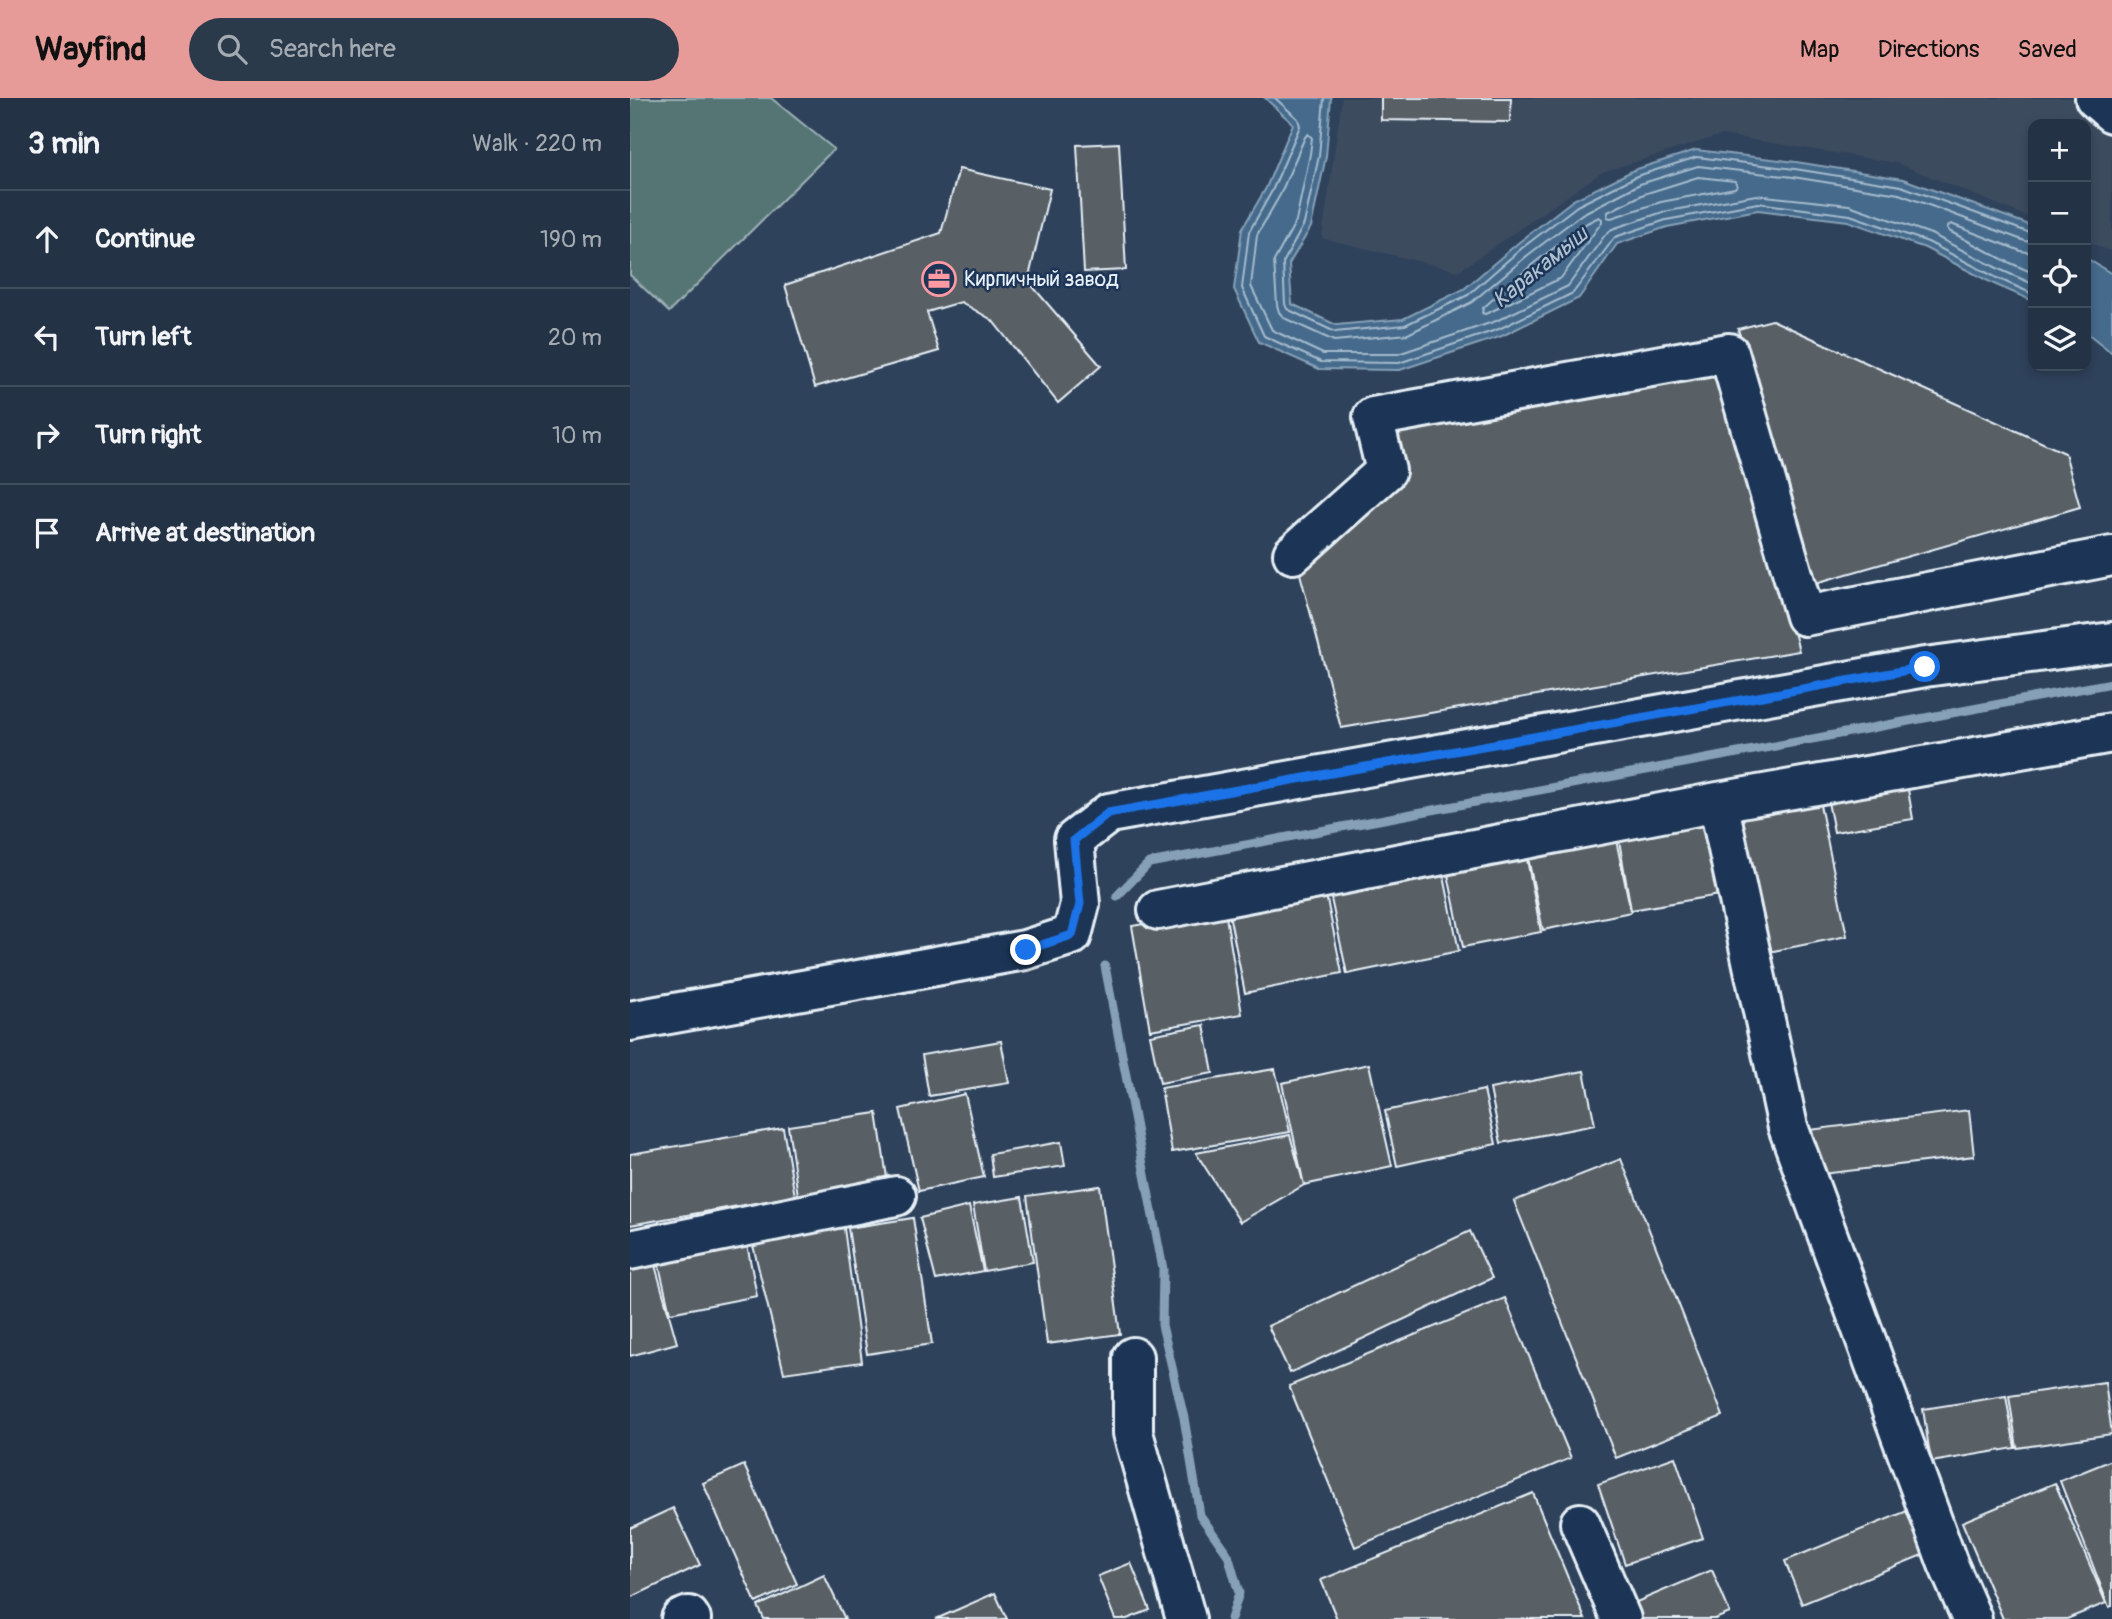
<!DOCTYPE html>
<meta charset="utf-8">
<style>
body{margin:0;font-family:Pangolin,sans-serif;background:#2b3a4b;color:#f1f3f6}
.controls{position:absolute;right:21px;top:21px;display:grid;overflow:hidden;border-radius:14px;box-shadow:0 4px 10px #0003}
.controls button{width:63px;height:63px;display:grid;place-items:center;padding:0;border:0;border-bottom:2px solid #404d5d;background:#233244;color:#f1f3f6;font:35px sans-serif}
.stop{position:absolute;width:21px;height:21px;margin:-16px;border:5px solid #1a73e8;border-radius:50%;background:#fff}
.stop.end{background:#1a73e8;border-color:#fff;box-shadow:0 2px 7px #0008}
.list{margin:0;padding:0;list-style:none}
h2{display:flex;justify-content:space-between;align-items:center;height:91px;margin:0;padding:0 28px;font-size:30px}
h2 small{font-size:23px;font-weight:400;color:#a3aab2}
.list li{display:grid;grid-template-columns:46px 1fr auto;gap:21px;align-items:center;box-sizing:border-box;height:98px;padding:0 28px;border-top:2px solid #404d5d}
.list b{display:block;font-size:26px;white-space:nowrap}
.list em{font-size:23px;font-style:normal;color:#a3aab2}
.icon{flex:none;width:38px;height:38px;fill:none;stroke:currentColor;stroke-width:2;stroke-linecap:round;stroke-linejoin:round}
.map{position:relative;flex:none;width:1482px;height:1521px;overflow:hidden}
header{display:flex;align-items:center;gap:42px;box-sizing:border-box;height:98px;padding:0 35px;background:#e69b98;color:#111}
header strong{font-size:33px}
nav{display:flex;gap:38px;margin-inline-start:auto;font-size:24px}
.search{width:490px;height:63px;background:#2b3a4b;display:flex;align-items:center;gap:18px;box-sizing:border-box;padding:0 24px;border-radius:38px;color:#a3aab2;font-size:26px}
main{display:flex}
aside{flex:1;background:#233244}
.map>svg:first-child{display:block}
</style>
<header>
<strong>Wayfind</strong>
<div class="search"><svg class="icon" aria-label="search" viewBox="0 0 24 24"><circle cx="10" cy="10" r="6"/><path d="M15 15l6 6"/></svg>Search here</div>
<nav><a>Map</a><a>Directions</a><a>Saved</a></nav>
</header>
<main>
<aside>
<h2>3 min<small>Walk · 220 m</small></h2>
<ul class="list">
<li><svg class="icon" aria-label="ahead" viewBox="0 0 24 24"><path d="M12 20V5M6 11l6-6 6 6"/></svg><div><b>Continue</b></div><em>190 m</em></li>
<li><svg class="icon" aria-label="left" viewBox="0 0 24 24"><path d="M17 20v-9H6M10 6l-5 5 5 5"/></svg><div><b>Turn left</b></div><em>20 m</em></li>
<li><svg class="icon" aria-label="right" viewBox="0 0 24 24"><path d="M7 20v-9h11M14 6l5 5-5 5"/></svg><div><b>Turn right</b></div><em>10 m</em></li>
<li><svg class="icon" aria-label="arrive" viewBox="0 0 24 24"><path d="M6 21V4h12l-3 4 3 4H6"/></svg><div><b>Arrive at destination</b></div></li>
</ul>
</aside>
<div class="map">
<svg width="1482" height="1521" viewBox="0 0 1482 1521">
<rect width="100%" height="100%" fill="#2f425b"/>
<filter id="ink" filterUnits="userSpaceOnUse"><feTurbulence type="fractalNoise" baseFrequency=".0143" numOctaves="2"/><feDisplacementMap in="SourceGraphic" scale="14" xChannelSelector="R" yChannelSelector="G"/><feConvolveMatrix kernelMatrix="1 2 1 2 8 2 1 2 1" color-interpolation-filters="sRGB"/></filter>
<g filter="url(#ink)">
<!-- built -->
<path fill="#3c4b5e" d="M 712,0 L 1482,0 L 1482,154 L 1456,143 L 1456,26 L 1403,26 L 1403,121 L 1267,65 L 1092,37 L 972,74 L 829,173 L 692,140 Z"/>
<!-- green -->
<path fill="#547474" stroke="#9eb2b6" stroke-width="2" d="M 0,0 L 141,0 L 204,51 L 39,214 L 0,177 Z"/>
<!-- water -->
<path fill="#446b8c" stroke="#86a1b7" stroke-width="2" d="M 635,0 L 701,0 L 696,58 L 681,129 L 659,166 L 662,206 L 706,227 L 773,221 L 834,191 L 888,145 L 943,102 L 1004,72 L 1066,52 L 1166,64 L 1273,81 L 1394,125 L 1403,130 L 1403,203 L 1364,186 L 1295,150 L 1218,123 L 1128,112 L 1037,129 L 987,146 L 949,200 L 872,238 L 770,272 L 689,271 L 629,244 L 604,191 L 612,131 L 636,90 L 663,26 Z
M 1456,160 L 1482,176 L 1482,255 L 1456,234 Z"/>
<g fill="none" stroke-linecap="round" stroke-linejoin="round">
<!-- shore -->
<path stroke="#a6bbcd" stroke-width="2" d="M 645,0 L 668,21 L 670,28 L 642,93 L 619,134 L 612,190 L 634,238 L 691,264 L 769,265 L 869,231 L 943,195 L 985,139 L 1036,122 L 1128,105 L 1220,117 L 1298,144 L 1367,180 L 1403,196
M 694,0 L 689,58 L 674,126 L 653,165 L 655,206 L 657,211 L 705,234 L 775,227 L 838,197 L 892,150 L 947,108 L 1007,78 L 1067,59 L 1165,71 L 1271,88 L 1403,136
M 1068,79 L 1105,83 L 1107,87 L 1105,90 L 1031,104 L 981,120 L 977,119 L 978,114 L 1014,96 Z
M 969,119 L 972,121 L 972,124 L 931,180 L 862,213 L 855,216 L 852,215 L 853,210 L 904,165 L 957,125 Z
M 1403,144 L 1395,143 L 1269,96 L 1163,79 L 1068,68 L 1010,86 L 952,116 L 898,157 L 842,204 L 778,236 L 704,243 L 654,220 L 649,214 L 647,207 L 644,163 L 666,123 L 680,56 L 682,40 L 678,36 L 675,39 L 650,97 L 627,137 L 621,188 L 642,232 L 693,256 L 768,256 L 866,223 L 938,188 L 975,137 L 982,131 L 1033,114 L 1126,97 L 1219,107 L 1301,136 L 1371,172 L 1403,186
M 1403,155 L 1391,153 L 1321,126 L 1317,129 L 1319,133 L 1376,163 L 1403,175"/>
<!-- stream -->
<path stroke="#86a1b7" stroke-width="9" d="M 487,798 L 519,765 L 1482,585
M 475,868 L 533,1171 L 532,1227 L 554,1320 L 570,1417 L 598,1457 L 609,1495 L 601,1521"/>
</g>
<!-- building -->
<path fill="#595f65" stroke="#e8f1f8" stroke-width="2" d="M 751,0 L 881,0 L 880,24 L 751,22 Z
M 489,45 L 496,172 L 454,174 L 447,47 Z
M 329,71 L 420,91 L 398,183 L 471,268 L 428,305 L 362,222 L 331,204 L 297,214 L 309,253 L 185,289 L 155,187 L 311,135 Z
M 1142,222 L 1435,355 L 1450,409 L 1182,486 L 1108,231 Z
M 1095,272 L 1169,553 L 711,630 L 669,472 L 757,332 Z
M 1276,680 L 1283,721 L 1204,734 L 1196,694 Z
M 1188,697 L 1217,838 L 1134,855 L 1105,713 Z
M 1081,715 L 1095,796 L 1001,812 L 987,731 Z
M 984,732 L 1001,814 L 913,832 L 896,750 Z
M 895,751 L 911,834 L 833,849 L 816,767 Z
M 812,768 L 829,853 L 717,876 L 699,791 Z
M 695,792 L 712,875 L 615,895 L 598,811 Z
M 595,812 L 612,916 L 520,932 L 502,828 Z
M 574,927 L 583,975 L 530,985 L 520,937 Z
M 371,943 L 379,985 L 299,998 L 292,957 Z
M 739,966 L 762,1068 L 674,1087 L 652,985 Z
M 645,971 L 660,1034 L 542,1054 L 531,990 Z
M 954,973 L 965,1027 L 871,1045 L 860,991 Z
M 854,992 L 866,1046 L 767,1068 L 755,1013 Z
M 335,996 L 354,1079 L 289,1093 L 270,1011 Z
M 1339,1012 L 1344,1058 L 1184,1077 L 1179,1032 Z
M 247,1015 L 258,1086 L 168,1098 L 158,1028 Z
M 153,1030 L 165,1098 L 0,1127 L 0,1056 Z
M 660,1037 L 674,1087 L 610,1124 L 566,1055 Z
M 431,1044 L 435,1068 L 363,1079 L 360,1056 Z
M 991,1061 L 1093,1318 L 986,1360 L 884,1103 Z
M 470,1088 L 490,1236 L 417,1246 L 397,1098 Z
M 392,1099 L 403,1164 L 354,1173 L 343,1107 Z
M 339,1108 L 353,1173 L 306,1182 L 290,1120 Z
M 283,1120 L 302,1246 L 237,1256 L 218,1130 Z
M 214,1130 L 232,1264 L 154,1275 L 121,1139 Z
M 840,1133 L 862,1180 L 660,1275 L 638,1228 Z
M 116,1141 L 127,1198 L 40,1215 L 27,1159 Z
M 23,1160 L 47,1245 L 0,1258 L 0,1166 Z
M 875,1200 L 941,1360 L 725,1449 L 659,1288 Z
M 1475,1284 L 1482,1336 L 1387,1350 L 1379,1298 Z
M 1376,1298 L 1385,1350 L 1301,1364 L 1293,1311 Z
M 1045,1359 L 1073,1440 L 995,1466 L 968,1386 Z
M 1482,1362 L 1482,1508 L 1479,1509 L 1430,1383 Z
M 114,1367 L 167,1486 L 126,1505 L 73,1385 Z
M 1425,1385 L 1476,1505 L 1437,1521 L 1373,1521 L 1332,1424 Z
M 903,1395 L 955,1521 L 707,1521 L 691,1482 Z
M 43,1410 L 70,1467 L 0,1500 L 0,1430 Z
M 1277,1413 L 1295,1456 L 1172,1506 L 1155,1463 Z
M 501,1465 L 520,1512 L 497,1521 L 485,1521 L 468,1478 Z
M 1082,1472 L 1100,1515 L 1085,1521 L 1011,1521 L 1004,1505 Z
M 194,1477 L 215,1521 L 134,1521 L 128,1508 Z
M 365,1495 L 377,1521 L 306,1521 Z"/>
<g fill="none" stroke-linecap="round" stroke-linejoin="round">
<!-- minor casing -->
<g stroke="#e8f1f8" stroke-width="44">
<path id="minor" d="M 1465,0 L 1482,15
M 663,456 L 756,373 L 743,319 L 1099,255 L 1175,518 L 1482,458
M 1088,704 L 1158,1029 L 1318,1466 L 1342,1521
M 528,812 L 1088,704 L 1482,635
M 0,923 L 395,852 L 442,837 L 450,806 L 444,742 L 479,715 L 1295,569 L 1482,544
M 0,1152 L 266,1098
M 503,1259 L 503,1335 L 556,1521
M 950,1425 L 991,1521
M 51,1521 L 59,1518 L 61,1521"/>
</g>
<!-- minor -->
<use href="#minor" stroke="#1d3557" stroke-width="38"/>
</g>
</g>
<g fill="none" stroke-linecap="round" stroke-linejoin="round" filter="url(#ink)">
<!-- route -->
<path stroke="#1a73e8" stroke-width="9" d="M 396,852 L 442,837 L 450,806 L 444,742 L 478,715 L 1295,569"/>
</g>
<!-- icons -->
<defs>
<g id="office-ring" transform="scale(1.75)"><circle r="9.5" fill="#1d3557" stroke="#ff9aa2" stroke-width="1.5"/><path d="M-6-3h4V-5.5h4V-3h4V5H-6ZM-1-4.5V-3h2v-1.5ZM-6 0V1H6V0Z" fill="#ff9aa2"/></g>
</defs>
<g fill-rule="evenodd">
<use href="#office-ring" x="309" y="181"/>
</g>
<g text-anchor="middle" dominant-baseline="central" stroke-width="5" stroke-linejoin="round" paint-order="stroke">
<!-- poi labels -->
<g font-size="21" fill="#e8f1f8" stroke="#1d3557" text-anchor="start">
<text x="334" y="181">Кирпичный завод</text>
</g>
<!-- water labels -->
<g font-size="23" font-style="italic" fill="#afc2d2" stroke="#1d3557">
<text transform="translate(910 169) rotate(-39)">Каракамыш</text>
</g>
</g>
</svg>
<div class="controls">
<button>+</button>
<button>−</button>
<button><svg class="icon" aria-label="locate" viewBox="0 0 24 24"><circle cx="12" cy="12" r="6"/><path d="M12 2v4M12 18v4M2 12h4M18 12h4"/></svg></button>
<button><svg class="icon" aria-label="layers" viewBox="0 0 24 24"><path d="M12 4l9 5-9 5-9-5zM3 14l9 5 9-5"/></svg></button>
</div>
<div class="stop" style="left:1295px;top:569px"></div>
<div class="stop end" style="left:396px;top:852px"></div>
</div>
</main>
